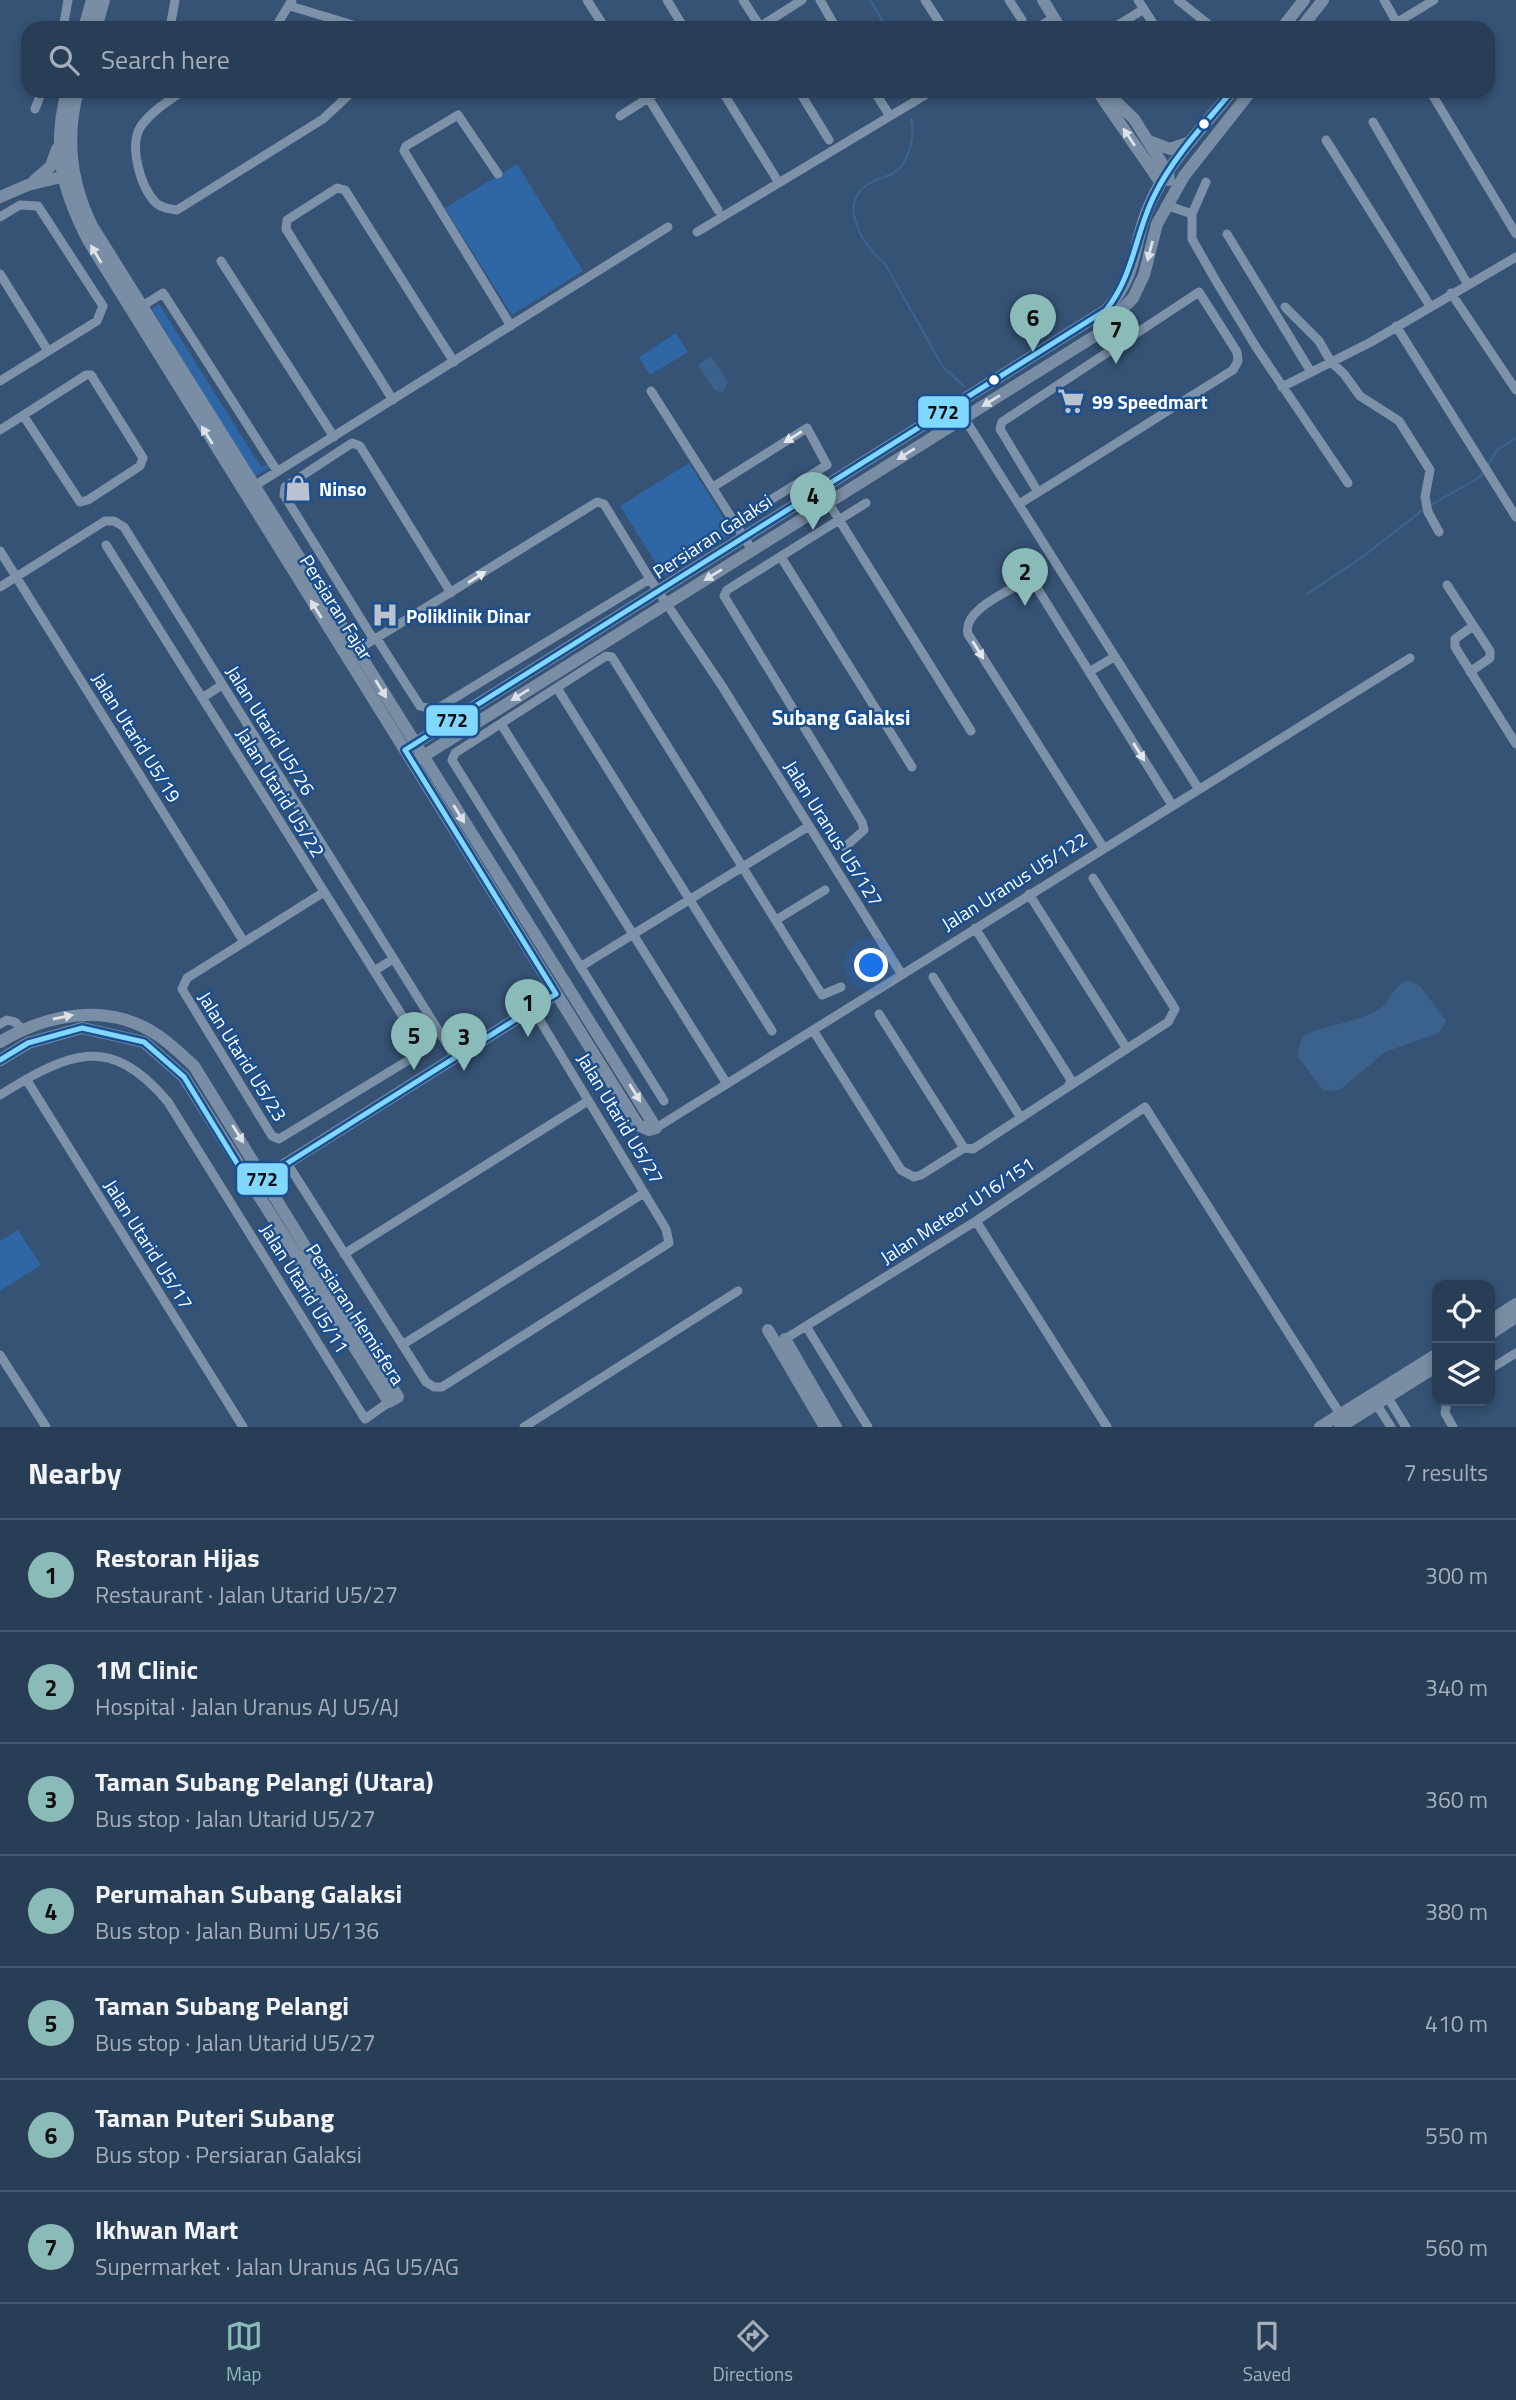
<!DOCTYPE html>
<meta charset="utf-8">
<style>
body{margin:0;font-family:"Titillium Web",sans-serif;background:#30455d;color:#f1f3f6}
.controls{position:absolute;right:21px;bottom:21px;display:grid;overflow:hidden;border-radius:14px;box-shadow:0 4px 10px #0003}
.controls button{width:63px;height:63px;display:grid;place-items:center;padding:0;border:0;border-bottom:2px solid #44576d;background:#283e57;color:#f1f3f6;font:35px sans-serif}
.you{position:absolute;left:872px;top:966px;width:24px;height:24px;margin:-18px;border:5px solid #fff;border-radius:50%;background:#1a73e8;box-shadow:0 0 0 10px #1a73e833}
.badge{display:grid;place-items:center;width:46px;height:46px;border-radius:50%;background:#8bbbb9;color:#111;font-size:23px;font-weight:700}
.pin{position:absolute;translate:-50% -58px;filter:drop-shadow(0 2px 4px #0008)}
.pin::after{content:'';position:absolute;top:37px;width:24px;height:21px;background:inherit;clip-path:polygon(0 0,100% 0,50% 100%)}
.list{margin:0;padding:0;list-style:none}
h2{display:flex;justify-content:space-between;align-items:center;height:91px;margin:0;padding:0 28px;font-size:30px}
h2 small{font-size:23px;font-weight:400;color:#a5aeba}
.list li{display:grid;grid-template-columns:46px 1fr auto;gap:21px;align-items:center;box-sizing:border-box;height:112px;padding:0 28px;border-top:2px solid #44576d}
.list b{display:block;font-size:26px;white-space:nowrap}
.list p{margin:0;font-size:23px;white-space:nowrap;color:#a5aeba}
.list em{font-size:23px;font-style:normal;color:#a5aeba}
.icon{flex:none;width:38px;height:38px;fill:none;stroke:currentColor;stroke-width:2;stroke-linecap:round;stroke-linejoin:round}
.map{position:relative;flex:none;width:1516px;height:1427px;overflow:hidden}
.search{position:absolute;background:#283e57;box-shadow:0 4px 10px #0003;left:21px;right:21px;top:21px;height:77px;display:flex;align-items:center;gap:18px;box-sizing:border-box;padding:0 24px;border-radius:21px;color:#a5aeba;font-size:26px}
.sheet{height:875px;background:#283e57}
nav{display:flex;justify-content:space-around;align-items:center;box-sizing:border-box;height:98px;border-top:2px solid #44576d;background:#283e57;font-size:19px;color:#a5aeba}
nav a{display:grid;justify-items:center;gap:4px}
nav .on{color:#8bbbb9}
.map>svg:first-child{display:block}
</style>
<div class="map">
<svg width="1516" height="1427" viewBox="0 0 1516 1427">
<rect width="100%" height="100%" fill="#365274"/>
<!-- green -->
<path fill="#2f66a5" d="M 517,164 L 583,271 L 512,315 L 445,208 Z
M 159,304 L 261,467 L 267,465 L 269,468 L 254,477 L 152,309 Z
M 676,333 L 688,352 L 650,375 L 639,357 Z
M 689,463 L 733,533 L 664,576 L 620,506 Z
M 18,1230 L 41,1265 L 0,1291 L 0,1241 Z"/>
<!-- water -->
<path fill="#3b618d" d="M 711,356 L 728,382 L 723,392 L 715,391 L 698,365 Z
M 1407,980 L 1420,986 L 1446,1021 L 1439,1033 L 1385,1052 L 1340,1090 L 1324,1091 L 1298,1057 C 1299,1050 1299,1041 1304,1036 C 1310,1028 1363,1022 1381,1008 C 1392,999 1394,985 1407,980 Z"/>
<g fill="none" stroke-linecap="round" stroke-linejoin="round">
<!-- stream -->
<path stroke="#3b618d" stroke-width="2.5" d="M 870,0 L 887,28
M 895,91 L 896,97
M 911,119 C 916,134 909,162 895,172 C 887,178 878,178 870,183 C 835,203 864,247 885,264 L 943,367 L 964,386
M 1488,465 L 1497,450 L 1516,438
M 1307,594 L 1357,561 L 1424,509 L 1480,477 L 1484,471"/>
<!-- street -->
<path stroke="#7d92a8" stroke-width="9" d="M 587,0 L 605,28
M 667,0 L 684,28
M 743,0 L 761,28
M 820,0 L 836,28
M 925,0 L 943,28
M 1009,0 L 1022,20
M 1138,0 L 1156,28
M 1178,0 L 1213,28
M 1384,0 L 1397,23
M 290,6 L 363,28
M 63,28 L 68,0
M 170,28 L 175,0
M 275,28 L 292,0
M 758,28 L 802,0
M 1037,28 L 1054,18
M 1113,28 L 1144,9
M 1388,28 L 1434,0
M 183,91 C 168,101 152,111 141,126 C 128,146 141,188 156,203 C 162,208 169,209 177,210 L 323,119 L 353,91
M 644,91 L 718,210
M 722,91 L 779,183
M 799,91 L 829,140
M 874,91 L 890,116
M 1196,91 L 1203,91
M 1430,91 L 1516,234
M 35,109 L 42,91
M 620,116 L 659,91
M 1373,122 L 1467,283
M 1326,140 L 1430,306
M 498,174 L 458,115 L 406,146 L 404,151 L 511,326
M 1166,205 L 1192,214 L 1192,239 L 1216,281 L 1256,347 L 1348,483
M 1192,214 L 1206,182
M 0,217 L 20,205 L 38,206 L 103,306 L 97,321 L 0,381
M 697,232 L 932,91
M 1227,234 L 1311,372
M 221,261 L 334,437
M 0,274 L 48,351
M 1451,293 L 1516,390
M 1285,307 L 1319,341 L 1331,362 L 1344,374 L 1360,396 L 1399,421 L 1430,470 L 1425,497 L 1428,512 L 1439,532
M 139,308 L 163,293 L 277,471
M 1396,326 L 1516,517
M 1282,387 L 1371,342 L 1516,257
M 651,391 L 752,550
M 393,400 L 286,229 L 287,220 L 337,188 L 345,190 L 454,362
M 956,405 L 1198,788
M 0,430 L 86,375 L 91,375 L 143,458 L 140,466 L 88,500 L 80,502 L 23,415
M 713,487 L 807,428 L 827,465 L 735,522
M 251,488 L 668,227
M 828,502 L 971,731
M 1019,504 C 1091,460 1162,414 1233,370 L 1238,361 L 1237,352 L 1199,292 L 1002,422 L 1000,429 L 1038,492
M 106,545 L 415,1036 L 418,1049 L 412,1058 L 279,1139 L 272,1136 L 182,989 L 187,978 L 324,892
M 0,551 L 244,942
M 781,557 L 912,767
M 1447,585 L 1490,651 L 1490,658 L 1470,672
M 0,587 L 105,521 L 114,521 L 124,527 L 455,1057
M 1473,626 L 1455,639 L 1455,647 L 1516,744
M 377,639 L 420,706 L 435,710 L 650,579 L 722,686 L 902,975
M 374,640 L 284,495 L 285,487 L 352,443 L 360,446 L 451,593
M 357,650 L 597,502 L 604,504 L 650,579
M 1089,672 L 1114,657
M 557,688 L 772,1031
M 202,698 L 222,685
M 501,724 L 727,1084
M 845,847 L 864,830 L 862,822 L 724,596 L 727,590 L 866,503
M 1103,847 L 968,634 C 962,610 1008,592 1025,581 L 1034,583 L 1172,805
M 1029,894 L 1127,1049
M 776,920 L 825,890
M 580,967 L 809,826
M 374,971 L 393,959
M 933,977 L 1021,1118
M 879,1014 L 964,1148
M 0,1024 L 7,1020 L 15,1022 L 22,1029
M 813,1030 L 901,1170 L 914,1177 L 921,1175 L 964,1148 L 973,1149 L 1068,1087 L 1071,1080 L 975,928
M 26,1079 L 243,1427
M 1068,1087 L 1168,1022 L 1175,1009 L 1093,878
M 0,1095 C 67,1054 109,1031 168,1102 L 365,1419 L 389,1402
M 664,1101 L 452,760 L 455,753 L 606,656 L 612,657 L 822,995 L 841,987
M 656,1128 L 1410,658
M 287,1163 L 426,1382 L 434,1387 L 442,1387 L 669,1243 L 666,1229 L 533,1009
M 976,1221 L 1107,1427
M 344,1254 L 588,1101
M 806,1326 L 868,1427
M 785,1339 L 976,1221 L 1145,1107 L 1340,1414
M 402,1345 L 644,1193
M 0,1355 L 46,1427
M 1490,1369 L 1516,1353
M 1385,1393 L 1406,1427
M 1373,1399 L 1391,1427
M 1447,1401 L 1445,1413 L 1453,1427
M 524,1427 L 738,1291"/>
<!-- secondary -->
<path stroke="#798da4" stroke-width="12" d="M 1043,0 L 1060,28
M 84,28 L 92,0
M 96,28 L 104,0
M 1282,28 L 1304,0
M 1301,28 L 1323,0
M 67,91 C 52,148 61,188 88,240 L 638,1125 L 649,1130 L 656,1128 L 92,226 C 71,183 65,138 78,91
M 1105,91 L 1134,119 L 1168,173 L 1169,180
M 1101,96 L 1161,183
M 1149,141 L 1170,149 L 1190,142
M 34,181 L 51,166 L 57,149
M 0,197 L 28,185 L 69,175
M 408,748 L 1106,310 C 1139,273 1131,251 1147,211 C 1164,166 1203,128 1232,91
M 417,760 L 1098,334 L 1133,298 L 1144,275 L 1157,224 L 1184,176 L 1251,91
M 0,1042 C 47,1014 107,1002 156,1034 C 170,1043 182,1055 194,1066 L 398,1397 L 389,1402 L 184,1077 L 144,1042 L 82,1028 L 28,1043 L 0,1060
M 260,1180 L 556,994
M 1490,1321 L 1516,1304
M 768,1330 L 825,1427
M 1490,1334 L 1516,1317
M 785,1339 L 836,1427
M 1320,1427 L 1437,1354
M 1340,1427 L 1437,1366"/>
<!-- bus-1 casing -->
<g stroke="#1b4f8f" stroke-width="10">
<path id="bus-1" d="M 556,994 L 405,750 L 1106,310 C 1134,275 1135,234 1154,196 C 1173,157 1205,124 1232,91
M 0,1060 L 28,1043 L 82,1028 L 144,1042 L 184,1077 L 251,1186 L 556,994"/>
</g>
<!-- bus-1 -->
<use href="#bus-1" stroke="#80d7ff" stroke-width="5"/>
</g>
<!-- one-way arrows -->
<defs><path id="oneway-solid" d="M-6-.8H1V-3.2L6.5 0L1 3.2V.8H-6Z" transform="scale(1.75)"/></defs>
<g fill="#dee2e8">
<use href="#oneway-solid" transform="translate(1129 137) rotate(-124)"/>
<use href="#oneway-solid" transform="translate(1150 251) rotate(104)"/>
<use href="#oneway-solid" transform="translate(96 254) rotate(-121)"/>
<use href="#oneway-solid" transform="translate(991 401) rotate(148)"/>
<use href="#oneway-solid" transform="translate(207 435) rotate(-122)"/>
<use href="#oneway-solid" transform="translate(906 454) rotate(148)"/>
<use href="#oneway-solid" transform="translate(713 575) rotate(148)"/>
<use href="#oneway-solid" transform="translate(316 609) rotate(-122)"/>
<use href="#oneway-solid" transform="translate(381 689) rotate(58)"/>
<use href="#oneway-solid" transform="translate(520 695) rotate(148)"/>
<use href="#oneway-solid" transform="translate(459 814) rotate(58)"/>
<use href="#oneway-solid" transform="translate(63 1017) rotate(-12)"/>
<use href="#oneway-solid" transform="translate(635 1093) rotate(58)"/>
<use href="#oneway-solid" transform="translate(238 1134) rotate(58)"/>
</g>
<g fill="#e5e9ee">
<use href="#oneway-solid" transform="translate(793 437) rotate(148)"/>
<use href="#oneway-solid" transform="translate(477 577) rotate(-32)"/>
<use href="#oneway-solid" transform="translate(978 650) rotate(58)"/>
<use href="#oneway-solid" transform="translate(1139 752) rotate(58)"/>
</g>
<!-- icons -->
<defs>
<g id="supermarket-bare" transform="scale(2.1)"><path d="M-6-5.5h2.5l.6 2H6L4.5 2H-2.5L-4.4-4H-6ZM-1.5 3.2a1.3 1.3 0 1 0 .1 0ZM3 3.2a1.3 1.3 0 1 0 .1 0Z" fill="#b9c2ce" stroke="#1b4f8f" stroke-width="2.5" paint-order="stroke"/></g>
<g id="shop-bare" transform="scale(2.1)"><path d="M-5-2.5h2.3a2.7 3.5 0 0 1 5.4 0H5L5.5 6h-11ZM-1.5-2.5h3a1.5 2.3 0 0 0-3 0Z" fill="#b9c2ce" stroke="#1b4f8f" stroke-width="2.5" paint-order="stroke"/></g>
<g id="hospital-bare" transform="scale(2.1)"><path d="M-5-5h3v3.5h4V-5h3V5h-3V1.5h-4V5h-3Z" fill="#b9c2ce" stroke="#1b4f8f" stroke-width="2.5" paint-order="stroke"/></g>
</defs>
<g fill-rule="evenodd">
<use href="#supermarket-bare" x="1071" y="401"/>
<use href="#shop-bare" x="298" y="488"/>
<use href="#hospital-bare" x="385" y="615"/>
</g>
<!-- markers -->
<g fill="#fff" stroke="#1b4f8f" stroke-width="2.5">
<circle cx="1204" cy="124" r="6"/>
<circle cx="994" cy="380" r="6"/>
</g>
<g text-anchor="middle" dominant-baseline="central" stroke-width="5" stroke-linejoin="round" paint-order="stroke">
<!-- poi labels -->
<g font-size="19" font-weight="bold" fill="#fff" stroke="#1b4f8f" text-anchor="start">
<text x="1092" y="401">99 Speedmart</text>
<text x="319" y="488">Ninso</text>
<text x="406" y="615">Poliklinik Dinar</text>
</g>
<!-- street labels -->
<g font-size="19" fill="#fff" stroke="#1b4f8f">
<text transform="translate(712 536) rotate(-33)">Persiaran Galaksi</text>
<text transform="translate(337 607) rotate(58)">Persiaran Fajar</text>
<text transform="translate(271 730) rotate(58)">Jalan Utarid U5/26</text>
<text transform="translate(137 737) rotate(58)">Jalan Utarid U5/19</text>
<text transform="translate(281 792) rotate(58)">Jalan Utarid U5/22</text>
<text transform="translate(834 833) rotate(58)">Jalan Uranus U5/127</text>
<text transform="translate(1014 881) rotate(-32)">Jalan Uranus U5/122</text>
<text transform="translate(243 1056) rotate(58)">Jalan Utarid U5/23</text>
<text transform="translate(621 1118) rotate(59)">Jalan Utarid U5/27</text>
<text transform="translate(957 1210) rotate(-33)">Jalan Meteor U16/151</text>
<text transform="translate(149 1244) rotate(58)">Jalan Utarid U5/17</text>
<text transform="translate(305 1288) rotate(58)">Jalan Utarid U5/11</text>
<text transform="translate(356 1314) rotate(57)">Persiaran Hemisfera</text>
</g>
<!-- neighbourhood labels -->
<g font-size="21" font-weight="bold" fill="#fff" stroke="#1b4f8f">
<text x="841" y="717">Subang Galaksi</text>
</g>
</g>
<g stroke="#1b4f8f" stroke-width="2.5">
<rect x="917" y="395" width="53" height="34" rx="7" fill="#80d7ff"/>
<rect x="425" y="704" width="54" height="33" rx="7" fill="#80d7ff"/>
<rect x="236" y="1162" width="53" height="34" rx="7" fill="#80d7ff"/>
</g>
<g font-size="19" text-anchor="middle" font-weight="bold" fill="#111">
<text x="943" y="419">772</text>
<text x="452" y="727">772</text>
<text x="262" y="1186">772</text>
</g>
</svg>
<div class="controls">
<button><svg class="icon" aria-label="locate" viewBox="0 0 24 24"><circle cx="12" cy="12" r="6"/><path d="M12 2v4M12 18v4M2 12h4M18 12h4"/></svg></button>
<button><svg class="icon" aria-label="layers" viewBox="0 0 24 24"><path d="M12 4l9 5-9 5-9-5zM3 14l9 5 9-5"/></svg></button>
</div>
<div class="you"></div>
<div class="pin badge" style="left:528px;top:1037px">1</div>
<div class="pin badge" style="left:1025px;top:606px">2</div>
<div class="pin badge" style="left:464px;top:1071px">3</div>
<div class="pin badge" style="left:813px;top:530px">4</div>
<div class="pin badge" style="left:414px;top:1070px">5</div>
<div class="pin badge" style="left:1033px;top:352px">6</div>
<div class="pin badge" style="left:1116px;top:364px">7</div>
<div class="search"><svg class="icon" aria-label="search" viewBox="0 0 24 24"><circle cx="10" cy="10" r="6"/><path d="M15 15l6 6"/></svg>Search here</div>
</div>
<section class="sheet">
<h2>Nearby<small>7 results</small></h2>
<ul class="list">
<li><span class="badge">1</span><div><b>Restoran Hijas</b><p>Restaurant · Jalan Utarid U5/27</p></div><em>300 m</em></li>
<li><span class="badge">2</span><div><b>1M Clinic</b><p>Hospital · Jalan Uranus AJ U5/AJ</p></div><em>340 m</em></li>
<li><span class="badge">3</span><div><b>Taman Subang Pelangi (Utara)</b><p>Bus stop · Jalan Utarid U5/27</p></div><em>360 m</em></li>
<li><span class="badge">4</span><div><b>Perumahan Subang Galaksi</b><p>Bus stop · Jalan Bumi U5/136</p></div><em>380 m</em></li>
<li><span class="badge">5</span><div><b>Taman Subang Pelangi</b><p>Bus stop · Jalan Utarid U5/27</p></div><em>410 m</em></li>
<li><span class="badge">6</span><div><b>Taman Puteri Subang</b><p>Bus stop · Persiaran Galaksi</p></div><em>550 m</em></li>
<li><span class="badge">7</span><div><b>Ikhwan Mart</b><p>Supermarket · Jalan Uranus AG U5/AG</p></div><em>560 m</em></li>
</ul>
</section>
<nav>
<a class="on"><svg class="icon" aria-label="map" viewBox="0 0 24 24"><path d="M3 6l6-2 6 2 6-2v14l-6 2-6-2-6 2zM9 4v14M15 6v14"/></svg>Map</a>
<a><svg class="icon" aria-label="directions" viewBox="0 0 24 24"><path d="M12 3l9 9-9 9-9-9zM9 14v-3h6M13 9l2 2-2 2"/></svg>Directions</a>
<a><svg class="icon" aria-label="saved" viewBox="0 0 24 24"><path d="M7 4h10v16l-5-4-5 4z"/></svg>Saved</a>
</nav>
